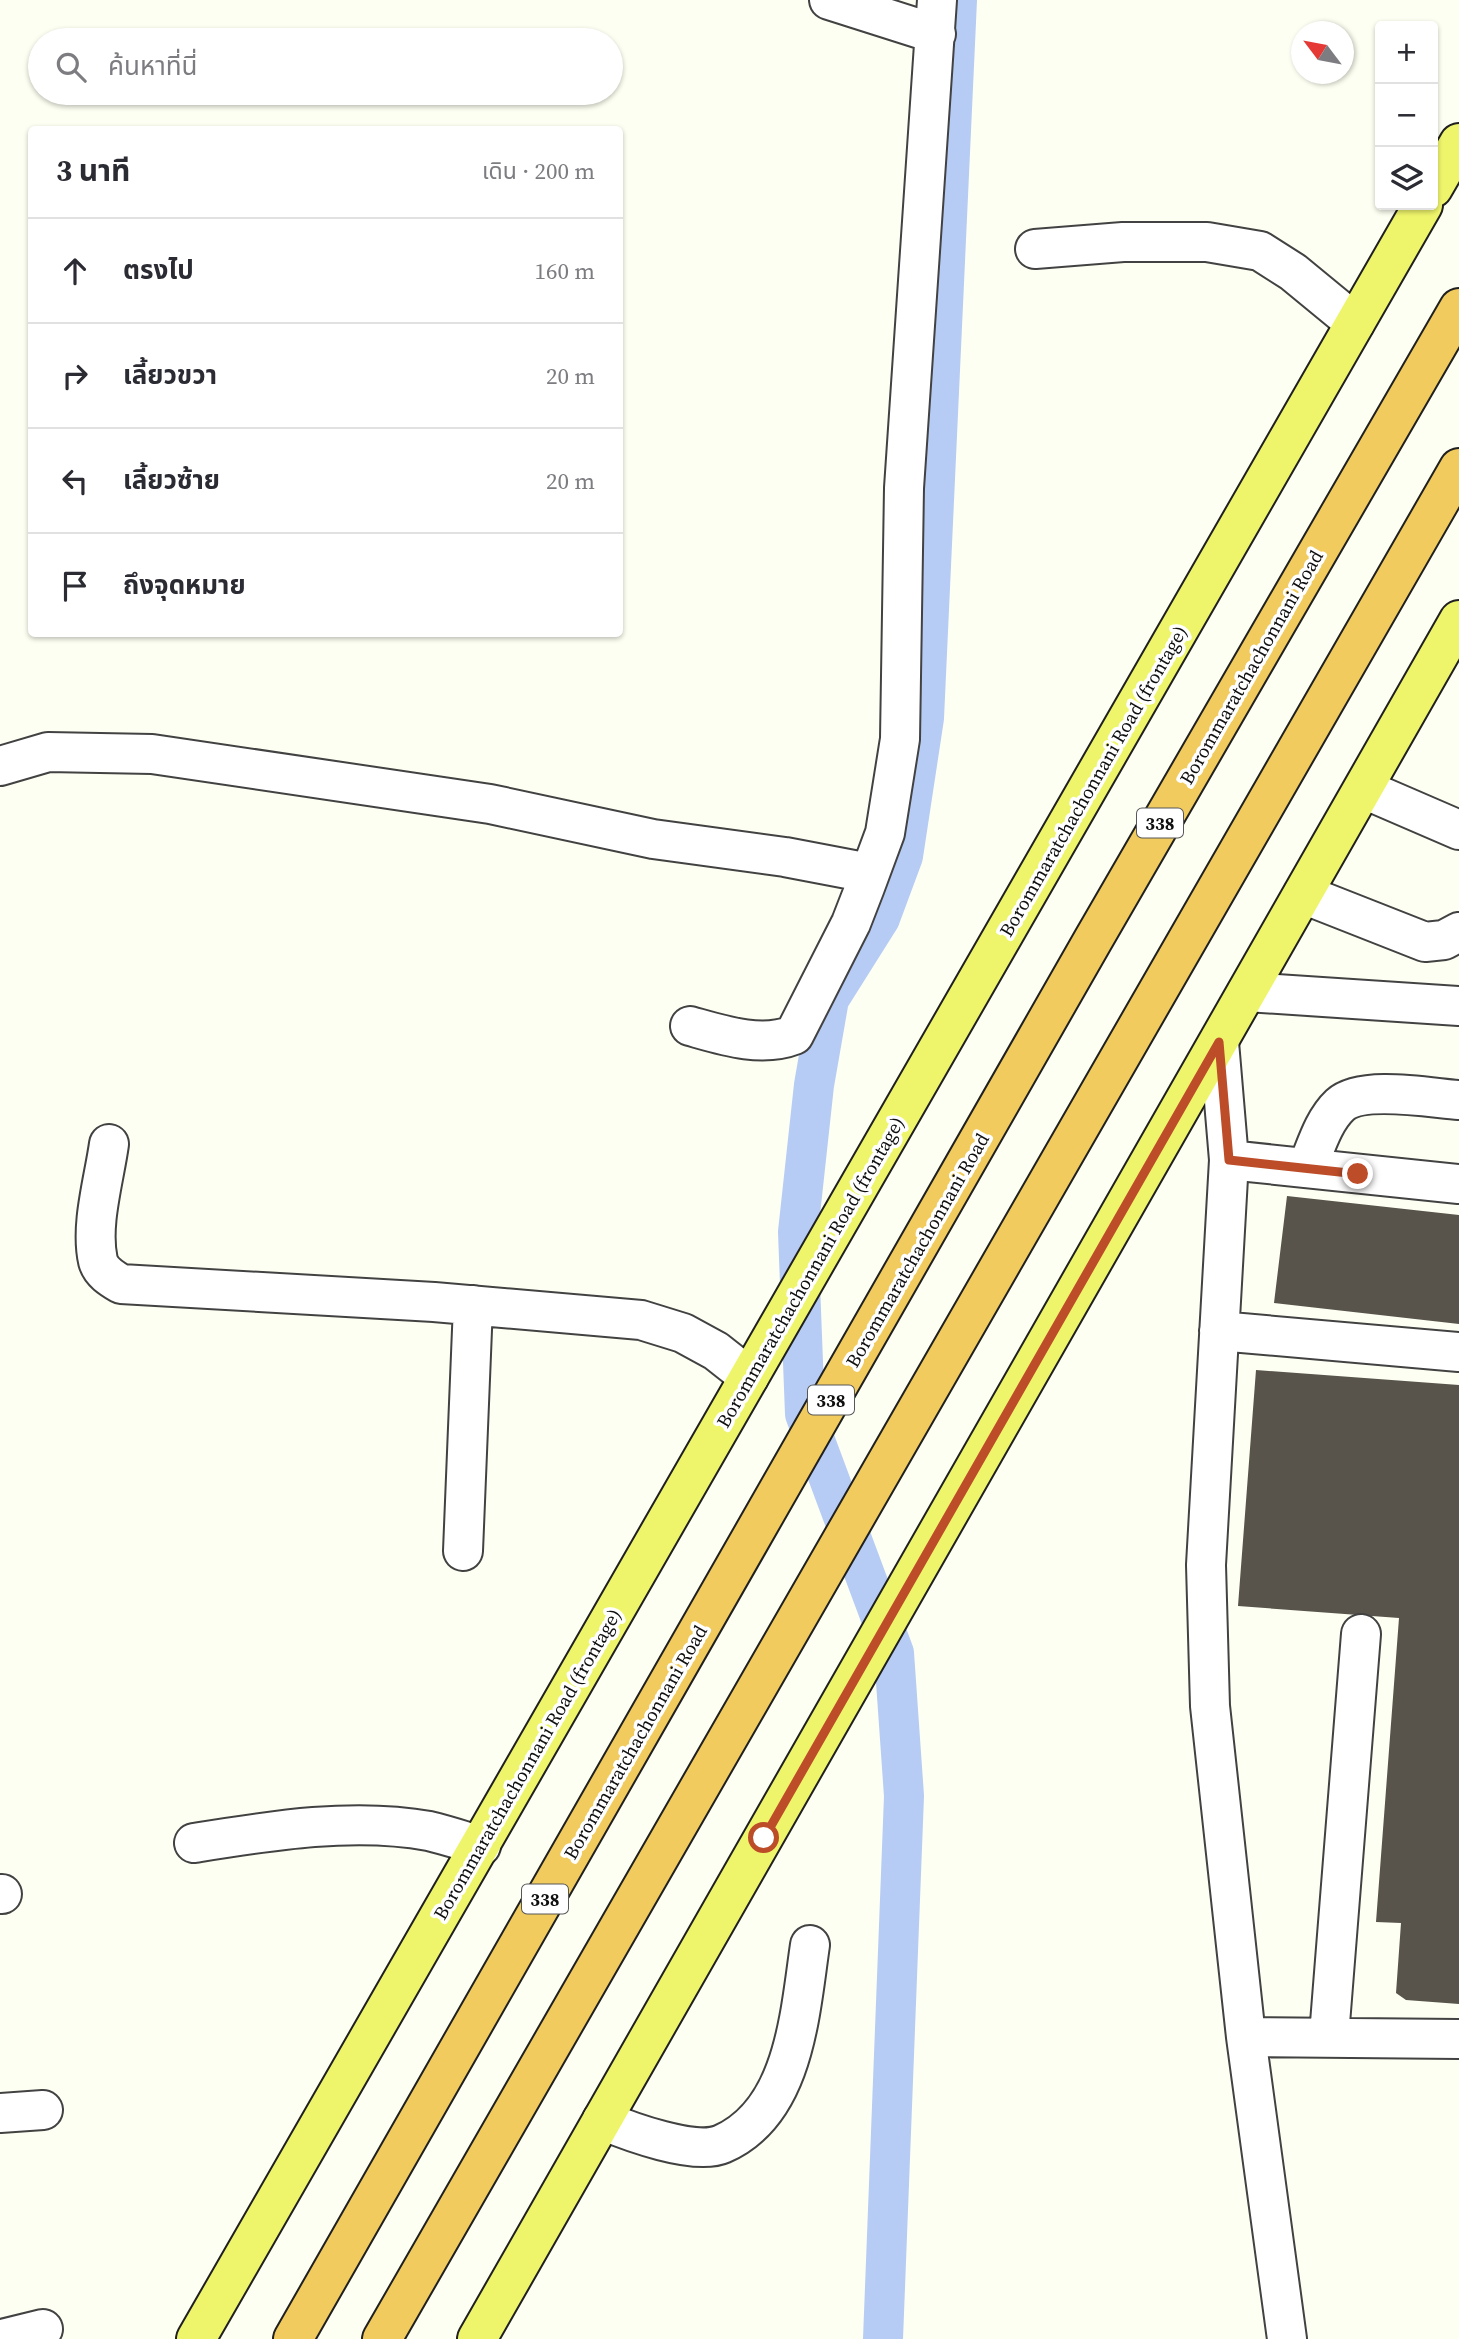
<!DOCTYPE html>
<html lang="th">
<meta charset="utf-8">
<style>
body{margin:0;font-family:"Source Serif 4","Noto Sans Thai",serif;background:#f7f7f7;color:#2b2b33}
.controls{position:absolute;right:21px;top:21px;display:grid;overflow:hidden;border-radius:7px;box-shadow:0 2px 5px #0004}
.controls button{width:63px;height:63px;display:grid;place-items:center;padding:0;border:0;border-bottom:2px solid #e1e1e2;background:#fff;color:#2b2b33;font:35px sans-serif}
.compass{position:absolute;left:1291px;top:21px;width:63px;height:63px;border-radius:50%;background:#fff;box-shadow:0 2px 5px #0004;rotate:302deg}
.stop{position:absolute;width:21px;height:21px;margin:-16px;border:5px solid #bd4d29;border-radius:50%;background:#fff}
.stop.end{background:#bd4d29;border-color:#fff;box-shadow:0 2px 7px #0008}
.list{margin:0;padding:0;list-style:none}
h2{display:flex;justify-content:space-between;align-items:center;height:91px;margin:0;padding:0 28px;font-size:30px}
h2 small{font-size:23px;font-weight:400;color:#7c7c81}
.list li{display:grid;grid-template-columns:46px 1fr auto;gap:21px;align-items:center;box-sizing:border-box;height:105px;padding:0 28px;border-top:2px solid #e1e1e2}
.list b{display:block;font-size:26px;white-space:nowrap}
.list em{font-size:23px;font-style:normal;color:#7c7c81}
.icon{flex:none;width:38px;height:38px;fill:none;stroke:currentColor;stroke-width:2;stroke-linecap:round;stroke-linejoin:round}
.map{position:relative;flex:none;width:1459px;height:2339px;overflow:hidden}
.search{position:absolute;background:#fff;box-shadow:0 2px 5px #0004;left:28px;top:28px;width:595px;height:77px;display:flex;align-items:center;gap:18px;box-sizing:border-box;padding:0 24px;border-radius:38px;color:#7c7c81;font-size:26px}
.panel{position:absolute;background:#fff;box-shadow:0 2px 5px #0004;left:28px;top:126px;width:595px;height:511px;border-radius:7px}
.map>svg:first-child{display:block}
</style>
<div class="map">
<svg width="1459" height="2339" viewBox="0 0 1459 2339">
<rect width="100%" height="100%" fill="#fdfff2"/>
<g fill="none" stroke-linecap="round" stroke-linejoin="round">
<!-- canal -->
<path stroke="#b7ccf5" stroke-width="40" d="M 883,2339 L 904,1796 L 894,1653 L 805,1414 L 798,1232 L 814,1085 L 829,999 L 880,918 L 903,856 L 924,718 L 957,0"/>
</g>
<!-- building -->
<path fill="#58544c" d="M 1287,1196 L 1459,1215 L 1459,1324 L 1274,1303 Z
M 1256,1370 L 1459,1385 L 1459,2004 L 1406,2000 L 1396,1993 L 1401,1923 L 1376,1922 L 1399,1618 L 1238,1606 Z"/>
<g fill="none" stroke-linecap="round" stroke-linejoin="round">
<!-- minor casing -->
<g stroke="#424242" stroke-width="42">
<path id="minor" d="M 829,0 L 936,34
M 1035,249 L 1123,242 L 1207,242 L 1260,251 L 1293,272 L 1355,323
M 0,766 L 48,752 L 152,754 L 490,804 L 653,839 L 785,857 L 869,873
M 1364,789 L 1459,830
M 1303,894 L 1425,942 L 1444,940 L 1459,932
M 1247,992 L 1459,1006
M 690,1026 C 722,1035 761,1048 794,1035 L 851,923 L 865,887 L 885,833 L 900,739 L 904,488 L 937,0
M 1219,1042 L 1229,1160 L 1206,1565 L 1210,1706 L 1246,2037 L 1287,2339
M 109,1144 C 104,1180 90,1225 98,1261 C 101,1272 111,1278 121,1284 L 434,1302 L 641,1320 L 683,1333 L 716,1351 L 749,1377
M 1229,1160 L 1459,1184
M 1307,1168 C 1316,1147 1323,1121 1340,1105 C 1362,1085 1431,1098 1459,1100
M 1219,1331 L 1459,1352
M 463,1551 L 473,1305
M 194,1843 C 269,1831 353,1817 429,1831 C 446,1835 464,1841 481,1846
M 0,1894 L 2,1894
M 1329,2036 L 1361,1634
M 1246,2037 L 1459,2039
M 0,2113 L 43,2110
M 602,2120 C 628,2131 695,2156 722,2144 C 795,2112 800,2012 810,1945
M 2,2339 L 43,2329"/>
</g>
<!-- major casing -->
<g stroke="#202020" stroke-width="42">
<path id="major" d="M 1433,188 L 1459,143
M 196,2339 L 1423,205
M 477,2339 L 1459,620"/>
</g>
<!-- highway casing -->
<g stroke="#202020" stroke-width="42">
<path id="highway" d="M 293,2339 L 1093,940 L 1459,308
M 382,2339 L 1459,468"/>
</g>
<!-- minor -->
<use href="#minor" stroke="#fff" stroke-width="38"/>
<!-- major -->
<use href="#major" stroke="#eff56b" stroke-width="38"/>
<!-- highway -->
<use href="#highway" stroke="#f1cb5e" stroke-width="38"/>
</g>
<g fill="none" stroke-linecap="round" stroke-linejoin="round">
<!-- route -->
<path stroke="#bd4d29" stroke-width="9" d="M 764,1838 L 1219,1042 L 1229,1160 L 1358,1174"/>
</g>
<g text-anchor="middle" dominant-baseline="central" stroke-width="7" stroke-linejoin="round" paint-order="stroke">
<!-- shield labels -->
<g fill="#fff" stroke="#575757" stroke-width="2">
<rect x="1137" y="808.5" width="46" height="29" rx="5"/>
<rect x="808" y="1385.5" width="46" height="29" rx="5"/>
<rect x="522" y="1884.5" width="46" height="29" rx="5"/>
</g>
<g font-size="18" font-weight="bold" fill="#0f0f0f">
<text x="1160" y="823">338</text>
<text x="831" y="1400">338</text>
<text x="545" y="1899">338</text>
</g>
<!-- street labels -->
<g font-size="19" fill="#0f0f0f" stroke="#fff">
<text transform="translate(1251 667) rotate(-60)">Borommaratchachonnani Road</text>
<text transform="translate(1093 781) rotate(-60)">Borommaratchachonnani Road (frontage)</text>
<text transform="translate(917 1250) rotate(-60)">Borommaratchachonnani Road</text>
<text transform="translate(810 1272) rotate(-60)">Borommaratchachonnani Road (frontage)</text>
<text transform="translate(635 1742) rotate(-60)">Borommaratchachonnani Road</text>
<text transform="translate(527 1764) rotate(-60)">Borommaratchachonnani Road (frontage)</text>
</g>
</g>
</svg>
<div class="controls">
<button>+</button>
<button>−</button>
<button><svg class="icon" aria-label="layers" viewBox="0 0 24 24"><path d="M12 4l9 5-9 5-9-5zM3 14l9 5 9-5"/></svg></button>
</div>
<svg class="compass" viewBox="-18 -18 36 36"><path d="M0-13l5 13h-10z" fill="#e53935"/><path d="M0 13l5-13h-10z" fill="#7c7c81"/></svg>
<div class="stop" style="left:764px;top:1838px"></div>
<div class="stop end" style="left:1358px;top:1174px"></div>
<div class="search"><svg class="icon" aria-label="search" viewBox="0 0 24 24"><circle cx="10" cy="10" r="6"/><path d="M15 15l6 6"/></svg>ค้นหาที่นี่</div>
<section class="panel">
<h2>3 นาที<small>เดิน · 200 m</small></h2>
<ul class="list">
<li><svg class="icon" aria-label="ahead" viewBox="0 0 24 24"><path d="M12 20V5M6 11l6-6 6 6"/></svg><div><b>ตรงไป</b></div><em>160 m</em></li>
<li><svg class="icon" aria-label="right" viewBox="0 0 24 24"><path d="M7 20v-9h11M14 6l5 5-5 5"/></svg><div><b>เลี้ยวขวา</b></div><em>20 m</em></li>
<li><svg class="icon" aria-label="left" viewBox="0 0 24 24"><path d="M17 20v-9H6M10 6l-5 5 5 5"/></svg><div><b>เลี้ยวซ้าย</b></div><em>20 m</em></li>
<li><svg class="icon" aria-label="arrive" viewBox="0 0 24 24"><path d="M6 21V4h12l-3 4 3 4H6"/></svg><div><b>ถึงจุดหมาย</b></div></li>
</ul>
</section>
</div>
